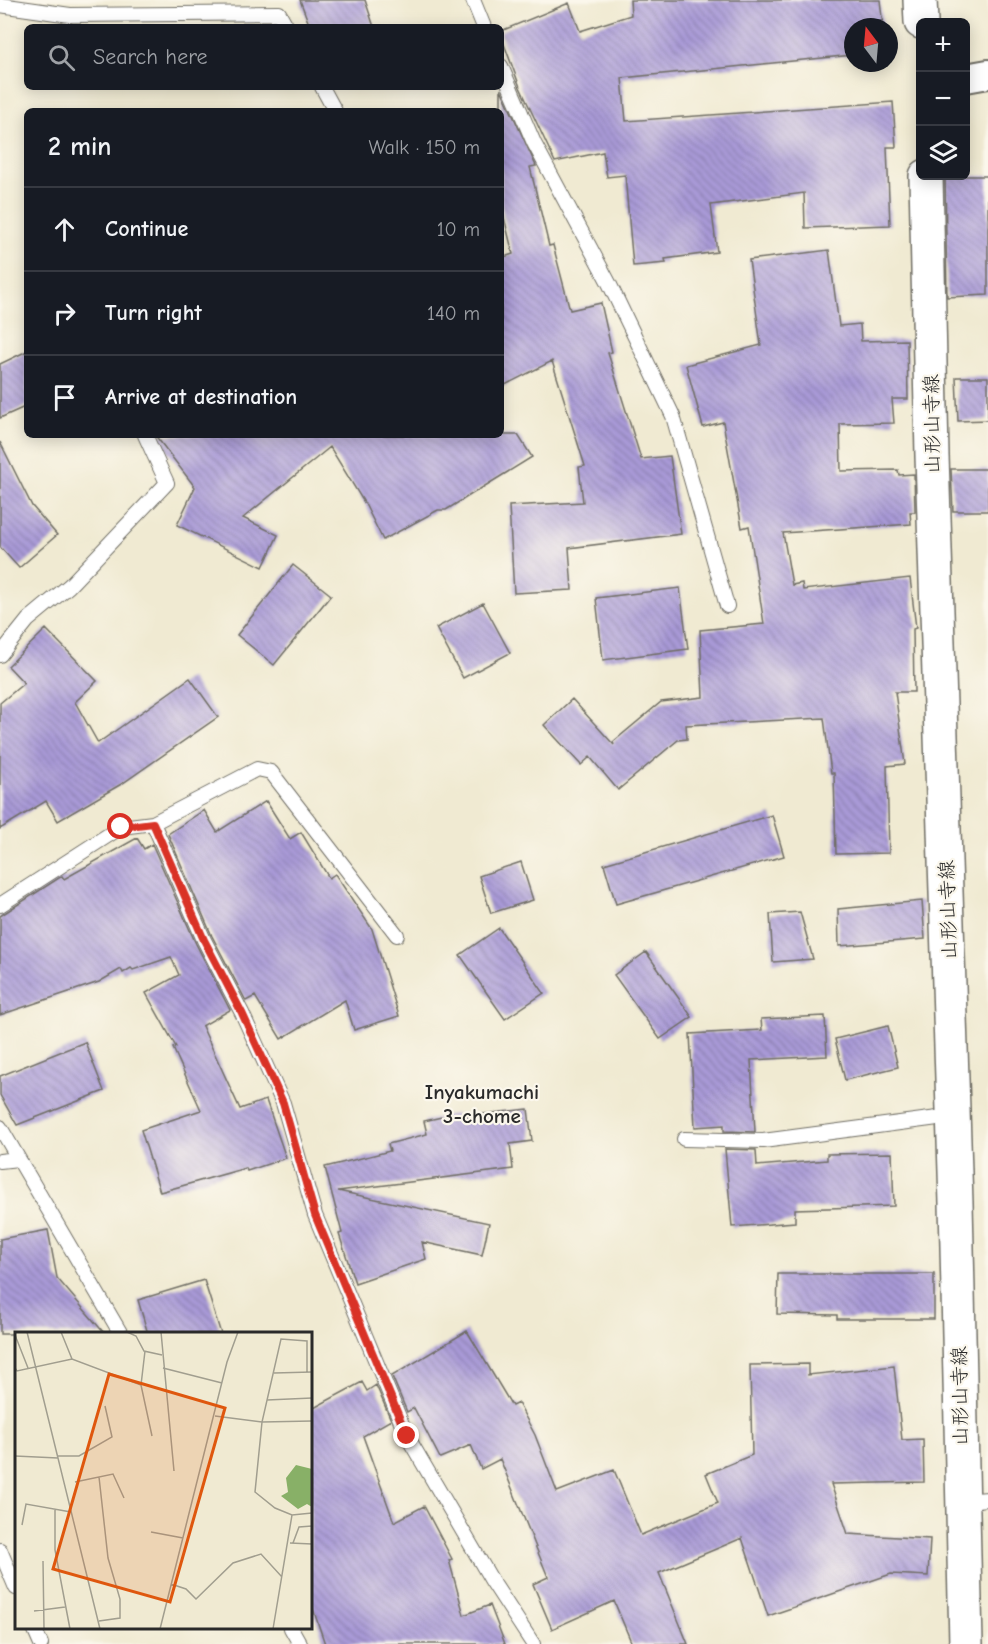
<!DOCTYPE html>
<meta charset="utf-8">
<style>
body{margin:0;font-family:"Comic Neue","Klee One",sans-serif;background:#242831;color:#f1f3f6}
.controls{position:absolute;right:18px;top:18px;display:grid;overflow:hidden;border-radius:9px;box-shadow:0 3px 15px #0003}
.controls button{width:54px;height:54px;display:grid;place-items:center;padding:0;border:0;border-bottom:2px solid #363941;background:#171b24;color:#f1f3f6;font:30px sans-serif}
.compass{position:absolute;left:844px;top:18px;width:54px;height:54px;border-radius:50%;background:#171b24;box-shadow:0 3px 15px #0003;rotate:344deg}
.stop{position:absolute;width:18px;height:18px;margin:-14px;border:4px solid #d93025;border-radius:50%;background:#fff}
.stop.end{background:#d93025;border-color:#fff;box-shadow:0 2px 6px #0008}
.list{margin:0;padding:0;list-style:none}
h2{display:flex;justify-content:space-between;align-items:center;height:78px;margin:0;padding:0 24px;font-size:26px}
h2 small{font-size:20px;font-weight:400;color:#9ea1a6}
.list li{display:grid;grid-template-columns:39px 1fr auto;gap:18px;align-items:center;box-sizing:border-box;height:84px;padding:0 24px;border-top:2px solid #363941}
.list b{display:block;font-size:22px;white-space:nowrap}
.list em{font-size:20px;font-style:normal;color:#9ea1a6}
.icon{flex:none;width:33px;height:33px;fill:none;stroke:currentColor;stroke-width:2;stroke-linecap:round;stroke-linejoin:round}
.map{position:relative;flex:none;width:988px;height:1644px;overflow:hidden}
.search{position:absolute;background:#171b24;box-shadow:0 3px 15px #0003;left:24px;top:24px;width:480px;height:66px;display:flex;align-items:center;gap:15px;box-sizing:border-box;padding:0 21px;border-radius:9px;color:#9ea1a6;font-size:22px}
.panel{position:absolute;background:#171b24;box-shadow:0 3px 15px #0003;left:24px;top:108px;width:480px;height:330px;border-radius:9px}
.map>svg:first-child{display:block}
</style>
<div class="map">
<svg width="988" height="1644" viewBox="0 0 988 1644">
<defs>
<pattern id="building-back-hatch" width="6" height="6" patternUnits="userSpaceOnUse" patternTransform="scale(1.5)"><rect width="6" height="6" fill="#a99ad7"/><path d="M-1 5l2 2M0 0l6 6M5-1l2 2" fill="none" stroke="#8a7eaf"/></pattern>
</defs>
<rect width="100%" height="100%" fill="#fbf7ec"/>
<filter id="ink" filterUnits="userSpaceOnUse"><feTurbulence type="fractalNoise" baseFrequency=".0167" numOctaves="2"/><feDisplacementMap in="SourceGraphic" scale="12" xChannelSelector="R" yChannelSelector="G"/><feConvolveMatrix kernelMatrix="1 2 1 2 8 2 1 2 1" color-interpolation-filters="sRGB"/></filter>
<filter id="wash" filterUnits="userSpaceOnUse"><feTurbulence type="fractalNoise" baseFrequency=".008" numOctaves="4" result="noise"/><feDisplacementMap in="SourceGraphic" scale="24" xChannelSelector="R" yChannelSelector="G"/><feGaussianBlur stdDeviation="1.35" result="paint"/><feColorMatrix in="noise" values="0 0 0 0 0 0 0 0 0 0 0 0 0 0 0 0 0 1.4 0 .05"/><feComposite in="paint" operator="in"/></filter>
<g filter="url(#wash)">
<rect width="100%" height="100%" fill="#f0ead2"/>
<g id="blocks">
<!-- building -->
<path fill="url(#building-back-hatch)" d="M 300,0 L 365,0 L 374,27 L 310,27 Z
M 630,0 L 880,0 L 883,27 L 853,27 L 853,55 L 622,78 L 626,121 L 893,102 L 896,147 L 887,147 L 890,225 L 805,228 L 804,193 L 711,205 L 717,252 L 665,259 L 666,263 L 633,266 L 625,175 L 607,177 L 603,152 L 555,162 L 520,87 L 501,36 L 501,31 L 569,3 L 580,31 L 631,15 Z
M 501,89 L 536,166 L 530,167 L 549,246 L 553,245 L 570,310 L 601,303 L 612,352 L 608,353 L 641,459 L 670,456 L 681,534 L 569,548 L 572,590 L 514,593 L 509,506 L 583,502 L 579,467 L 585,466 L 552,361 L 501,387 L 501,258 L 513,254 L 501,205 Z
M 945,176 L 988,176 L 988,295 L 947,297 Z
M 829,250 L 839,326 L 860,324 L 861,341 L 907,340 L 908,399 L 892,399 L 894,423 L 840,424 L 841,471 L 898,470 L 899,475 L 914,474 L 915,512 L 910,512 L 911,524 L 783,533 L 792,585 L 802,583 L 803,590 L 910,578 L 916,628 L 913,629 L 914,692 L 895,692 L 905,764 L 887,766 L 889,853 L 836,854 L 834,773 L 831,773 L 824,718 L 686,725 L 687,739 L 678,740 L 618,790 L 590,757 L 581,765 L 544,725 L 572,699 L 614,745 L 613,742 L 661,702 L 703,697 L 700,630 L 764,624 L 749,526 L 742,528 L 723,422 L 703,427 L 686,365 L 761,345 L 749,260 Z
M 27,351 L 27,406 L 0,418 L 0,364 Z
M 956,377 L 988,377 L 988,420 L 958,421 Z
M 155,435 L 518,435 L 532,457 L 446,510 L 438,510 L 383,540 L 365,504 L 330,447 L 243,518 L 278,535 L 263,567 L 177,525 L 195,487 Z
M 0,442 L 32,506 L 57,535 L 19,568 L 0,547 Z
M 951,469 L 988,469 L 988,511 L 953,511 Z
M 293,565 L 331,595 L 274,665 L 237,635 Z
M 680,588 L 688,649 L 603,660 L 596,598 Z
M 483,603 L 510,653 L 463,678 L 436,628 Z
M 46,629 L 97,681 L 75,702 L 98,743 L 190,678 L 218,717 L 123,783 L 58,821 L 46,801 L 0,829 L 0,703 L 24,683 L 8,666 Z
M 266,801 L 290,839 L 301,832 L 329,878 L 335,874 L 372,929 L 399,1016 L 354,1030 L 345,1000 L 281,1039 L 255,996 L 246,1001 L 212,936 L 168,834 L 204,810 L 217,832 Z
M 772,815 L 784,856 L 616,904 L 604,864 Z
M 137,838 L 144,849 L 152,844 L 196,944 L 230,1010 L 202,1026 L 240,1109 L 266,1100 L 286,1158 L 247,1171 L 246,1168 L 160,1192 L 141,1130 L 201,1110 L 173,1048 L 176,1047 L 146,993 L 179,975 L 171,957 L 133,970 L 131,968 L 123,973 L 121,969 L 99,982 L 0,1015 L 0,916 L 62,876 L 64,879 Z
M 521,862 L 533,900 L 491,913 L 479,876 Z
M 922,901 L 925,939 L 839,946 L 838,909 Z
M 800,912 L 813,959 L 773,962 L 770,914 Z
M 499,928 L 544,993 L 505,1019 L 460,955 Z
M 646,952 L 692,1017 L 660,1039 L 614,975 Z
M 825,1016 L 827,1056 L 751,1060 L 755,1132 L 724,1131 L 724,1125 L 695,1127 L 690,1034 L 762,1030 L 761,1019 Z
M 888,1026 L 898,1067 L 845,1080 L 835,1039 Z
M 85,1042 L 104,1091 L 17,1125 L 0,1095 L 0,1076 Z
M 528,1109 L 532,1141 L 510,1144 L 513,1169 L 338,1191 L 489,1223 L 482,1255 L 422,1242 L 426,1259 L 355,1283 L 339,1234 L 342,1233 L 325,1167 L 390,1151 L 388,1144 L 427,1134 L 424,1121 L 455,1114 L 456,1117 Z
M 725,1149 L 756,1150 L 757,1166 L 827,1160 L 827,1154 L 892,1153 L 894,1206 L 795,1209 L 795,1222 L 732,1227 Z
M 48,1230 L 57,1278 L 105,1334 L 0,1334 L 0,1239 Z
M 778,1274 L 934,1274 L 934,1319 L 837,1319 L 837,1315 L 777,1314 Z
M 204,1280 L 221,1334 L 148,1334 L 138,1300 Z
M 467,1331 L 512,1406 L 518,1403 L 535,1435 L 557,1492 L 614,1470 L 641,1535 L 718,1503 L 706,1474 L 752,1455 L 750,1365 L 808,1364 L 808,1375 L 894,1366 L 902,1440 L 923,1439 L 924,1482 L 831,1484 L 848,1534 L 930,1539 L 928,1576 L 891,1574 L 768,1616 L 742,1538 L 659,1573 L 688,1644 L 632,1644 L 614,1601 L 552,1629 L 533,1584 L 548,1577 L 500,1459 L 481,1469 L 471,1445 L 440,1458 L 414,1408 L 407,1412 L 392,1376 Z
M 362,1382 L 367,1391 L 376,1385 L 391,1420 L 363,1436 L 394,1522 L 424,1506 L 452,1559 L 449,1560 L 464,1615 L 490,1605 L 505,1644 L 325,1644 L 310,1600 L 310,1410 Z"/>
</g>
</g>
<g filter="url(#ink)">
<use href="#blocks" fill-opacity="0" stroke="#706e65" stroke-width="1.5"/>
<g fill="none" stroke-linecap="round" stroke-linejoin="round">
<!-- lane casing -->
<g stroke="#706e65" stroke-width="16">
<path id="lane" d="M 473,0 L 484,27
M 0,5 L 70,15 L 279,13 L 287,27
M 501,66 L 534,143 L 609,283 L 673,416 L 727,606
M 322,87 L 335,111
M 0,655 L 28,620 L 69,586 L 167,483 L 145,435
M 153,823 L 204,940 L 242,1013 L 283,1103 L 315,1215 L 407,1436 L 492,1581 L 533,1644
M 0,905 L 121,827 L 153,823 L 257,769 L 271,772 L 397,935
M 0,1127 L 121,1334
M 684,1139 L 763,1141 L 953,1116
M 0,1161 L 18,1159
M 963,1501 L 988,1499
M 0,1550 L 16,1588
M 34,1628 L 41,1644
M 291,1628 L 300,1644"/>
</g>
<!-- street casing -->
<g stroke="#706e65" stroke-width="32">
<path id="street" d="M 966,78 L 988,74"/>
</g>
<!-- primary casing -->
<g stroke="#706e65" stroke-width="36">
<path id="primary" d="M 920,0 L 921,22
M 926,176 L 932,456 L 956,1203 L 966,1644"/>
</g>
<!-- lane -->
<use href="#lane" stroke="#fff" stroke-width="14"/>
<!-- street -->
<use href="#street" stroke="#fff" stroke-width="28"/>
<!-- primary -->
<use href="#primary" stroke="#fff" stroke-width="33"/>
</g>
</g>
<g fill="none" stroke-linecap="round" stroke-linejoin="round" filter="url(#ink)">
<!-- route -->
<path stroke="#d93025" stroke-width="8" d="M 121,827 L 153,823 L 204,940 L 242,1013 L 283,1103 L 315,1215 L 407,1436"/>
</g>
<g text-anchor="middle" dominant-baseline="central" stroke-width="4.5" stroke-linejoin="round" paint-order="stroke">
<!-- street labels -->
<g font-size="20" fill="#2b2b2b" stroke="#fbf7ec">
<text transform="translate(932 424) rotate(-91)">山形山寺線</text>
<text transform="translate(948 910) rotate(-92)">山形山寺線</text>
<text transform="translate(960 1396) rotate(-91)">山形山寺線</text>
</g>
<!-- neighbourhood labels -->
<g font-size="21" font-weight="bold" fill="#2b2b2b" stroke="#fbf7ec">
<text x="482" y="1092">Inyakumachi<tspan x="482" dy="24">3-chome</tspan></text>
</g>
</g>
<!-- overview -->
<g transform="translate(15 1332)">
<rect width="297" height="297" fill="#f0ead2"/>
<path d="M 281,133 L 297,137 L 297,175 L 292,172 L 283,177 L 266,164 L 273,160 L 271,146 Z" fill="#88b067"/>
<path fill="none" stroke="#a19e8f" stroke-width="1.5" d="M 12,0 L 85,297M 46,0 L 57,27M 112,0 L 121,4 L 129,19 L 147,23M 146,0 L 159,139M 0,3 L 13,36M 0,36 L 2,39 L 57,27 L 126,53 L 137,104M 148,36 L 207,51M 292,40 L 292,9 L 266,7 L 247,90 L 240,160 L 260,176 L 277,183 L 297,181M 259,41 L 297,40M 126,53 L 130,19M 252,68 L 297,66M 200,84 L 247,90 L 297,89M 0,124 L 43,126M 42,124 L 64,124 L 97,105 L 90,74M 60,150 L 98,142 L 109,166M 40,177 L 40,218 L 55,297M 7,193 L 11,172 L 56,180M 136,200 L 168,206M 275,211 L 297,212M 278,211 L 284,195 L 297,194M 28,229 L 29,297M 156,252 L 171,257 L 181,267 L 218,231 L 246,222 L 267,245M 19,279 L 50,275M 84,289 L 105,286 L 105,267 L 93,226 L 84,145M 145,297 L 212,30 L 223,0M 258,297 L 277,183"/>
<path fill="#df570e" fill-opacity="0.15" stroke="#df570e" stroke-width="3" d="M 94,42 L 210,76 L 155,270 L 38,237 Z"/>
<rect width="297" height="297" fill="none" stroke="#2b2b2b" stroke-width="3"/>
</g>
</svg>
<div class="controls">
<button>+</button>
<button>−</button>
<button><svg class="icon" aria-label="layers" viewBox="0 0 24 24"><path d="M12 4l9 5-9 5-9-5zM3 14l9 5 9-5"/></svg></button>
</div>
<svg class="compass" viewBox="-18 -18 36 36"><path d="M0-13l5 13h-10z" fill="#e53935"/><path d="M0 13l5-13h-10z" fill="#9ea1a6"/></svg>
<div class="stop" style="left:121px;top:827px"></div>
<div class="stop end" style="left:407px;top:1436px"></div>
<div class="search"><svg class="icon" aria-label="search" viewBox="0 0 24 24"><circle cx="10" cy="10" r="6"/><path d="M15 15l6 6"/></svg>Search here</div>
<section class="panel">
<h2>2 min<small>Walk · 150 m</small></h2>
<ul class="list">
<li><svg class="icon" aria-label="ahead" viewBox="0 0 24 24"><path d="M12 20V5M6 11l6-6 6 6"/></svg><div><b>Continue</b></div><em>10 m</em></li>
<li><svg class="icon" aria-label="right" viewBox="0 0 24 24"><path d="M7 20v-9h11M14 6l5 5-5 5"/></svg><div><b>Turn right</b></div><em>140 m</em></li>
<li><svg class="icon" aria-label="arrive" viewBox="0 0 24 24"><path d="M6 21V4h12l-3 4 3 4H6"/></svg><div><b>Arrive at destination</b></div></li>
</ul>
</section>
</div>
